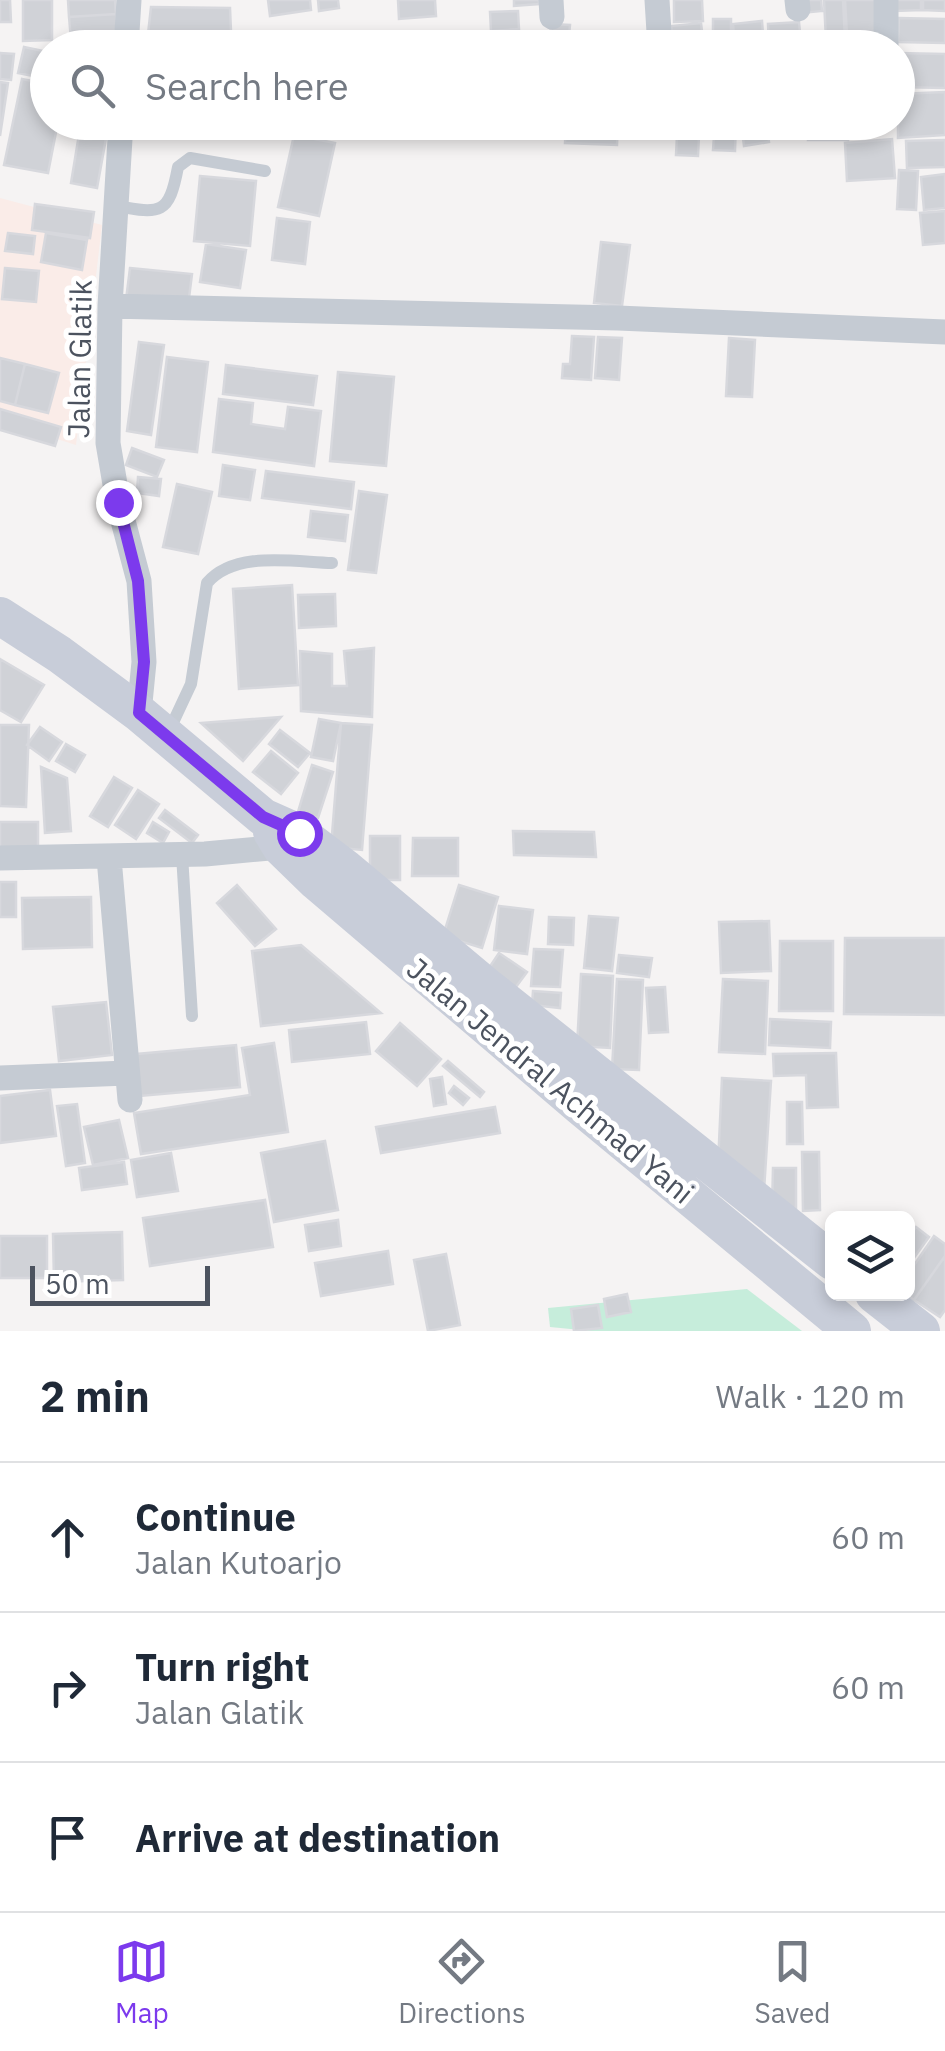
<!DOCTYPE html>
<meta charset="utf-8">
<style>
body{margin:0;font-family:"IBM Plex Sans",sans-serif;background:#f6f6f7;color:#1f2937}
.controls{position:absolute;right:30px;bottom:30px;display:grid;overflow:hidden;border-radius:15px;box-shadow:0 5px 15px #0003}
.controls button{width:90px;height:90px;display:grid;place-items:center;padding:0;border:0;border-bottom:2px solid #e0e1e3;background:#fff;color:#1f2937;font:50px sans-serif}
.scale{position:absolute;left:30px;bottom:25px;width:180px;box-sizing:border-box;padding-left:10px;border:5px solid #4c535f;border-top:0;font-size:28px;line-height:35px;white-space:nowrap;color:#4c535f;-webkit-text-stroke:8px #fff;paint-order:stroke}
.stop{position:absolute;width:30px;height:30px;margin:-22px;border:8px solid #7c3aed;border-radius:50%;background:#fff}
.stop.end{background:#7c3aed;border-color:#fff;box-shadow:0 2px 10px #0008}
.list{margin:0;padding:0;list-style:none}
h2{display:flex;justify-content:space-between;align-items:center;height:130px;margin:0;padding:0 40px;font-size:42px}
h2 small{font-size:32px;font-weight:400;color:#747a83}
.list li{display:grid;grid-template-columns:65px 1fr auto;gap:30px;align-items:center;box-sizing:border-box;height:150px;padding:0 40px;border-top:2px solid #e0e1e3}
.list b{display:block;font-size:38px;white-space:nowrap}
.list p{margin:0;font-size:32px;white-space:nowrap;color:#747a83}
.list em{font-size:32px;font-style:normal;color:#747a83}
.icon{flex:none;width:55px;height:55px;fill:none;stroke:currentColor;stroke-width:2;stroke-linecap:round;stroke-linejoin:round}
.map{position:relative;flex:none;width:945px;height:1331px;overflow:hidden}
.search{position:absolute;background:#fff;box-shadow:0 5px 15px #0003;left:30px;right:30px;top:30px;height:110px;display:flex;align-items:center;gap:25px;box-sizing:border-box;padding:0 35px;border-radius:55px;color:#747a83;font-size:38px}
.sheet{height:580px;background:#fff}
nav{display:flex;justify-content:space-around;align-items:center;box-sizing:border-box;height:140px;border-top:2px solid #e0e1e3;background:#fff;font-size:28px;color:#747a83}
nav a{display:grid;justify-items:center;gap:5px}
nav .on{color:#7c3aed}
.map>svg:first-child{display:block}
</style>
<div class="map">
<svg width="945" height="1331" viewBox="0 0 945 1331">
<rect width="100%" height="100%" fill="#f5f3f3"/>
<!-- medical -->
<path fill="#faece8" d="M 0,198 L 102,225 L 76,445 L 0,421 Z"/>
<!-- green -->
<path fill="#c6eddb" d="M 747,1289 L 802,1331 L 591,1331 L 550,1327 L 548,1308 Z"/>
<!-- building -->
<path fill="#d0d2d7" stroke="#d7d8dd" stroke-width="2.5" d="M 0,0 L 10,0 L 11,22 L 0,22 Z
M 23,0 L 52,0 L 52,40 L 23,41 Z
M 68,0 L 115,0 L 116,14 L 69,17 Z
M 268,0 L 310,0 L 311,10 L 270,16 Z
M 318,0 L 338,0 L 339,8 L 319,11 Z
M 398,0 L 435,0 L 436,16 L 399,19 Z
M 514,0 L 539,0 L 539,4 L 514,6 Z
M 674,0 L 702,0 L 703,21 L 674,22 Z
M 801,0 L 821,0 L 822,11 L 802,13 Z
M 824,0 L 843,0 L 845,39 L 826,40 Z
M 845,0 L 879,0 L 880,33 L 847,35 Z
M 894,0 L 921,0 L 921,10 L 895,11 Z
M 923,0 L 945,0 L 945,11 L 923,10 Z
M 151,7 L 230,8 L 231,31 L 148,34 Z
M 518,11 L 519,29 L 491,31 L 490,12 Z
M 116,14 L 118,36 L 71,40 L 69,17 Z
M 899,18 L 945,19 L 945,43 L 898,42 Z
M 713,19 L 731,19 L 731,48 L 713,48 Z
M 762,21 L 764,48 L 735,48 L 733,24 Z
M 799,22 L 801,43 L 769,45 L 768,24 Z
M 701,23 L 704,48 L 673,48 L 671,26 Z
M 551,24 L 570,25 L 568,48 L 549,48 Z
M 83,40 L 115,43 L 115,48 L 82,48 Z
M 24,47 L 48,52 L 48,79 L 18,73 Z
M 0,53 L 14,54 L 11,80 L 0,79 Z
M 898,53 L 945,54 L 945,88 L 898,87 Z
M 22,79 L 48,84 L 48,122 L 58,122 L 48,173 L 4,165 Z
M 0,82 L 8,83 L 0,136 Z
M 945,92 L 945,135 L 898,138 L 898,94 Z
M 81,122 L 109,122 L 97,188 L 71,183 Z
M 566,122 L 618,122 L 617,145 L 565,143 Z
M 673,122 L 715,122 L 714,131 L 673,130 Z
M 715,122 L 736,122 L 735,151 L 713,150 Z
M 741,122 L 767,122 L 769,142 L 744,146 Z
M 808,122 L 848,122 L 848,140 L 808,140 Z
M 294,135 L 335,143 L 319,216 L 278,207 Z
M 677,135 L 699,136 L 698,156 L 676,155 Z
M 892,139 L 895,178 L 847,181 L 845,143 Z
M 945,140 L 945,167 L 907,168 L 906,141 Z
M 899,170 L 918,171 L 916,210 L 897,209 Z
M 945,174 L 945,208 L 924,210 L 921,177 Z
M 200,176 L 256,181 L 250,246 L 194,241 Z
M 35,204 L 94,212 L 90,238 L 32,230 Z
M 945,211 L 945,243 L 923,245 L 920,213 Z
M 277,218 L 310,222 L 305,264 L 272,260 Z
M 8,233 L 35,236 L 33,254 L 5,251 Z
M 46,233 L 87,240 L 82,270 L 41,262 Z
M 601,242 L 630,245 L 622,306 L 594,303 Z
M 206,244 L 246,250 L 240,288 L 200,282 Z
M 5,268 L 39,271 L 36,302 L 2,299 Z
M 130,268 L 192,274 L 188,306 L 126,300 Z
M 572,336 L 594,337 L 591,380 L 562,378 L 563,364 L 570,364 Z
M 598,337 L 622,338 L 619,380 L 595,378 Z
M 729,338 L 755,340 L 752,397 L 726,396 Z
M 139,342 L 164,345 L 151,435 L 127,431 Z
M 167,357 L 208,362 L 197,452 L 156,447 Z
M 0,358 L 25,364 L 15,405 L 0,401 Z
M 25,364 L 59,373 L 48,413 L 15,405 Z
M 226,365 L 317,376 L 313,405 L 223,394 Z
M 338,372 L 394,377 L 386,466 L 330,461 Z
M 219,399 L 253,403 L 251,424 L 285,429 L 288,407 L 321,411 L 314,466 L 213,452 Z
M 0,409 L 61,427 L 55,446 L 0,430 Z
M 132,448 L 164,460 L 157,477 L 126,465 Z
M 223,465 L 255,470 L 250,500 L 219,496 Z
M 266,471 L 354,482 L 351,509 L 262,498 Z
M 138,477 L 161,479 L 159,496 L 137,493 Z
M 177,484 L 212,492 L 198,554 L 163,547 Z
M 359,491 L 387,495 L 376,573 L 348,570 Z
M 311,511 L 348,515 L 345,541 L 308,537 Z
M 292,585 L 298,685 L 239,689 L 233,589 Z
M 335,594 L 336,626 L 299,628 L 298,595 Z
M 374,648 L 372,717 L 301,711 L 300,651 L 332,654 L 332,686 L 347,686 L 344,651 Z
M 0,659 L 44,685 L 21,722 L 0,710 Z
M 281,717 L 243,761 L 201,723 Z
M 319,719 L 341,723 L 333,761 L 311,757 Z
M 341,723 L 372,725 L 362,850 L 331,847 Z
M 0,725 L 29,725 L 26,807 L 0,806 Z
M 40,727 L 62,742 L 49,761 L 27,745 Z
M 280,730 L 310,753 L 298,767 L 269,744 Z
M 66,744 L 85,755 L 75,772 L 56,761 Z
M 271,751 L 298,773 L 281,794 L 253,772 Z
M 312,765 L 333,772 L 318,818 L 298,812 Z
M 41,767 L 67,778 L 71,831 L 45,833 Z
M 114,777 L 132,788 L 108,827 L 90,816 Z
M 138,790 L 159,804 L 136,839 L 115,825 Z
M 165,810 L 198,835 L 192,843 L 159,818 Z
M 0,822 L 38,822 L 38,850 L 0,850 Z
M 153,822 L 169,832 L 163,843 L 147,833 Z
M 513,831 L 594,832 L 596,857 L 514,855 Z
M 370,836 L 400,836 L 400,880 L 370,880 Z
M 413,838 L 458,838 L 458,876 L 412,876 Z
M 0,882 L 16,882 L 16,917 L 0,917 Z
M 237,885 L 276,929 L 255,946 L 217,903 Z
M 459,885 L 498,897 L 482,948 L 443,936 Z
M 91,897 L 92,947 L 23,949 L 22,898 Z
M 499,906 L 533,910 L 527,954 L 494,950 Z
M 589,916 L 618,918 L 612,971 L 584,968 Z
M 549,917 L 574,918 L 573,945 L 548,944 Z
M 769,921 L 771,971 L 721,973 L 719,922 Z
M 845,938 L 945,938 L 945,1015 L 844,1014 Z
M 780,941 L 833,941 L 833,1011 L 779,1011 Z
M 301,945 L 381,1013 L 261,1026 L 252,951 Z
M 534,949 L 563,950 L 560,987 L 531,986 Z
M 499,953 L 527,972 L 510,995 L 483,977 Z
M 619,955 L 652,958 L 649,977 L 617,973 Z
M 581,974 L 613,976 L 610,1048 L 577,1046 Z
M 617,979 L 643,980 L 639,1070 L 612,1069 Z
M 723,979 L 768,981 L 765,1054 L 719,1052 Z
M 665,987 L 668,1032 L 649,1033 L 646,988 Z
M 533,991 L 561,993 L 560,1008 L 532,1005 Z
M 106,1002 L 112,1055 L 59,1061 L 53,1007 Z
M 770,1019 L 831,1022 L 830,1048 L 769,1045 Z
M 366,1022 L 370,1054 L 292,1062 L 289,1030 Z
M 400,1023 L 441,1059 L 417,1086 L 376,1051 Z
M 274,1043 L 288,1132 L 141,1154 L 134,1113 L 250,1095 L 242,1048 Z
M 236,1045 L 240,1087 L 140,1096 L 137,1054 Z
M 836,1053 L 838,1107 L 807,1108 L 806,1075 L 774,1076 L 773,1054 Z
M 448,1061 L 484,1092 L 480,1097 L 443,1066 Z
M 442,1077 L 446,1104 L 434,1106 L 430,1079 Z
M 722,1078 L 771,1081 L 764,1191 L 718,1164 Z
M 454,1086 L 469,1098 L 463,1105 L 449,1093 Z
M 50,1090 L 56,1136 L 0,1143 L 0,1096 Z
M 787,1102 L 802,1102 L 803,1144 L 787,1144 Z
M 77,1104 L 85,1163 L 66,1166 L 57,1106 Z
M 495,1107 L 500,1133 L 381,1153 L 376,1127 Z
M 119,1120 L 128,1158 L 93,1165 L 84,1127 Z
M 325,1141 L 338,1210 L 274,1222 L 261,1153 Z
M 802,1152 L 819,1152 L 820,1210 L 803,1211 Z
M 171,1153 L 178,1191 L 137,1197 L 131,1160 Z
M 124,1162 L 127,1184 L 82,1190 L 79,1168 Z
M 773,1168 L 796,1168 L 796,1208 L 772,1208 Z
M 265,1200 L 273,1247 L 150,1266 L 143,1218 Z
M 338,1220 L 341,1246 L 309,1251 L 305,1225 Z
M 916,1227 L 929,1237 L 908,1266 L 908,1238 Z
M 122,1232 L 123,1280 L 54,1282 L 53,1234 Z
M 0,1236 L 47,1236 L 47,1278 L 0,1278 Z
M 934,1236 L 945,1244 L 945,1256 L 914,1300 L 906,1294 L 908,1274 Z
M 388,1251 L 393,1284 L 321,1296 L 315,1263 Z
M 446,1254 L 460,1325 L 428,1331 L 414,1260 Z
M 945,1256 L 945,1310 L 940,1317 L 914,1300 Z
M 627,1294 L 631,1312 L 607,1317 L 604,1299 Z
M 598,1305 L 602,1328 L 574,1331 L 571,1309 Z"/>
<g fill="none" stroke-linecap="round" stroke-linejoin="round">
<!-- lane -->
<path stroke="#c5cbd3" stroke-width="12" d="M 116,206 C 161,214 169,215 178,167 L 190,158 L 265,171
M 169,731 L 191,684 L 207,583 C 235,550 294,562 332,563
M 182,855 L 192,1016"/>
<!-- street -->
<path stroke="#c5cbd3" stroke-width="25" d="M 551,0 L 552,17
M 657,0 L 660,48
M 797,0 L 798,9
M 126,48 L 129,0
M 886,48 L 886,0
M 121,122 L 110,306 L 108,443 L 118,502 L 139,581 L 144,662 L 139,713
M 110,306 L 618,318 L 945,332
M 0,858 L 205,854 L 281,847 L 292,839
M 109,858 L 130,1100
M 0,1078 L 127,1073"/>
<!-- secondary -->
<path stroke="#c8cdd9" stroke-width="38" d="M 0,616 L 59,654 L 139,713 L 263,817 L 299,833 L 345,868 L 486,986 L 832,1261
M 272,832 L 281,847 L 316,881 L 580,1106 L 852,1331
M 874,1294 L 921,1331"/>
</g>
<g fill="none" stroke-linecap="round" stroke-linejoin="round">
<!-- route -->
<path stroke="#7c3aed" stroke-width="12" d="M 118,502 L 138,581 L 144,662 L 139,713 L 263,817 L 299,833"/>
</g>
<g text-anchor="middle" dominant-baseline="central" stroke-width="10" stroke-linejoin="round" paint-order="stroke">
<!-- street labels -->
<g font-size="30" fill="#4c535f" stroke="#fff">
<text transform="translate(79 359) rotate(-89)">Jalan Glatik</text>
<text transform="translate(551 1080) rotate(40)">Jalan Jendral Achmad Yani</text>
</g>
</g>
</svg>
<div class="controls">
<button><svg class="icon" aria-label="layers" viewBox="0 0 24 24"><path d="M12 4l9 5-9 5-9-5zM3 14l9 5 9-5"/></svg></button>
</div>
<div class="scale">50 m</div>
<div class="stop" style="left:299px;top:833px"></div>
<div class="stop end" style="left:118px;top:502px"></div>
<div class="search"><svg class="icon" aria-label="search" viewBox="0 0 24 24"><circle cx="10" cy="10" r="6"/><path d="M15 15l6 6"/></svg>Search here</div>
</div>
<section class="sheet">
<h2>2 min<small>Walk · 120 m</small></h2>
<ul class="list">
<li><svg class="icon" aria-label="ahead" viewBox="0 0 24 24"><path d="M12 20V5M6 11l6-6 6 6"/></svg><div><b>Continue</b><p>Jalan Kutoarjo</p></div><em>60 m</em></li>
<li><svg class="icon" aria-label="right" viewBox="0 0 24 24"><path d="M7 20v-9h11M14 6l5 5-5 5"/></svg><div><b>Turn right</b><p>Jalan Glatik</p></div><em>60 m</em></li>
<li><svg class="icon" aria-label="arrive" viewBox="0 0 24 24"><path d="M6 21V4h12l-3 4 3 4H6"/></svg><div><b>Arrive at destination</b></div></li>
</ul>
</section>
<nav>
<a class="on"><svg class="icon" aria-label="map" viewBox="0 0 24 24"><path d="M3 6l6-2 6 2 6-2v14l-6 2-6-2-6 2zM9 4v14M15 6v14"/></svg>Map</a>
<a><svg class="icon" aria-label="directions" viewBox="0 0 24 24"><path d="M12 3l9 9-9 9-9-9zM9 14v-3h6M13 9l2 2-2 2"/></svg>Directions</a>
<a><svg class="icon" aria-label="saved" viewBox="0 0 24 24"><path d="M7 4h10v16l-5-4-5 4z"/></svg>Saved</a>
</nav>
